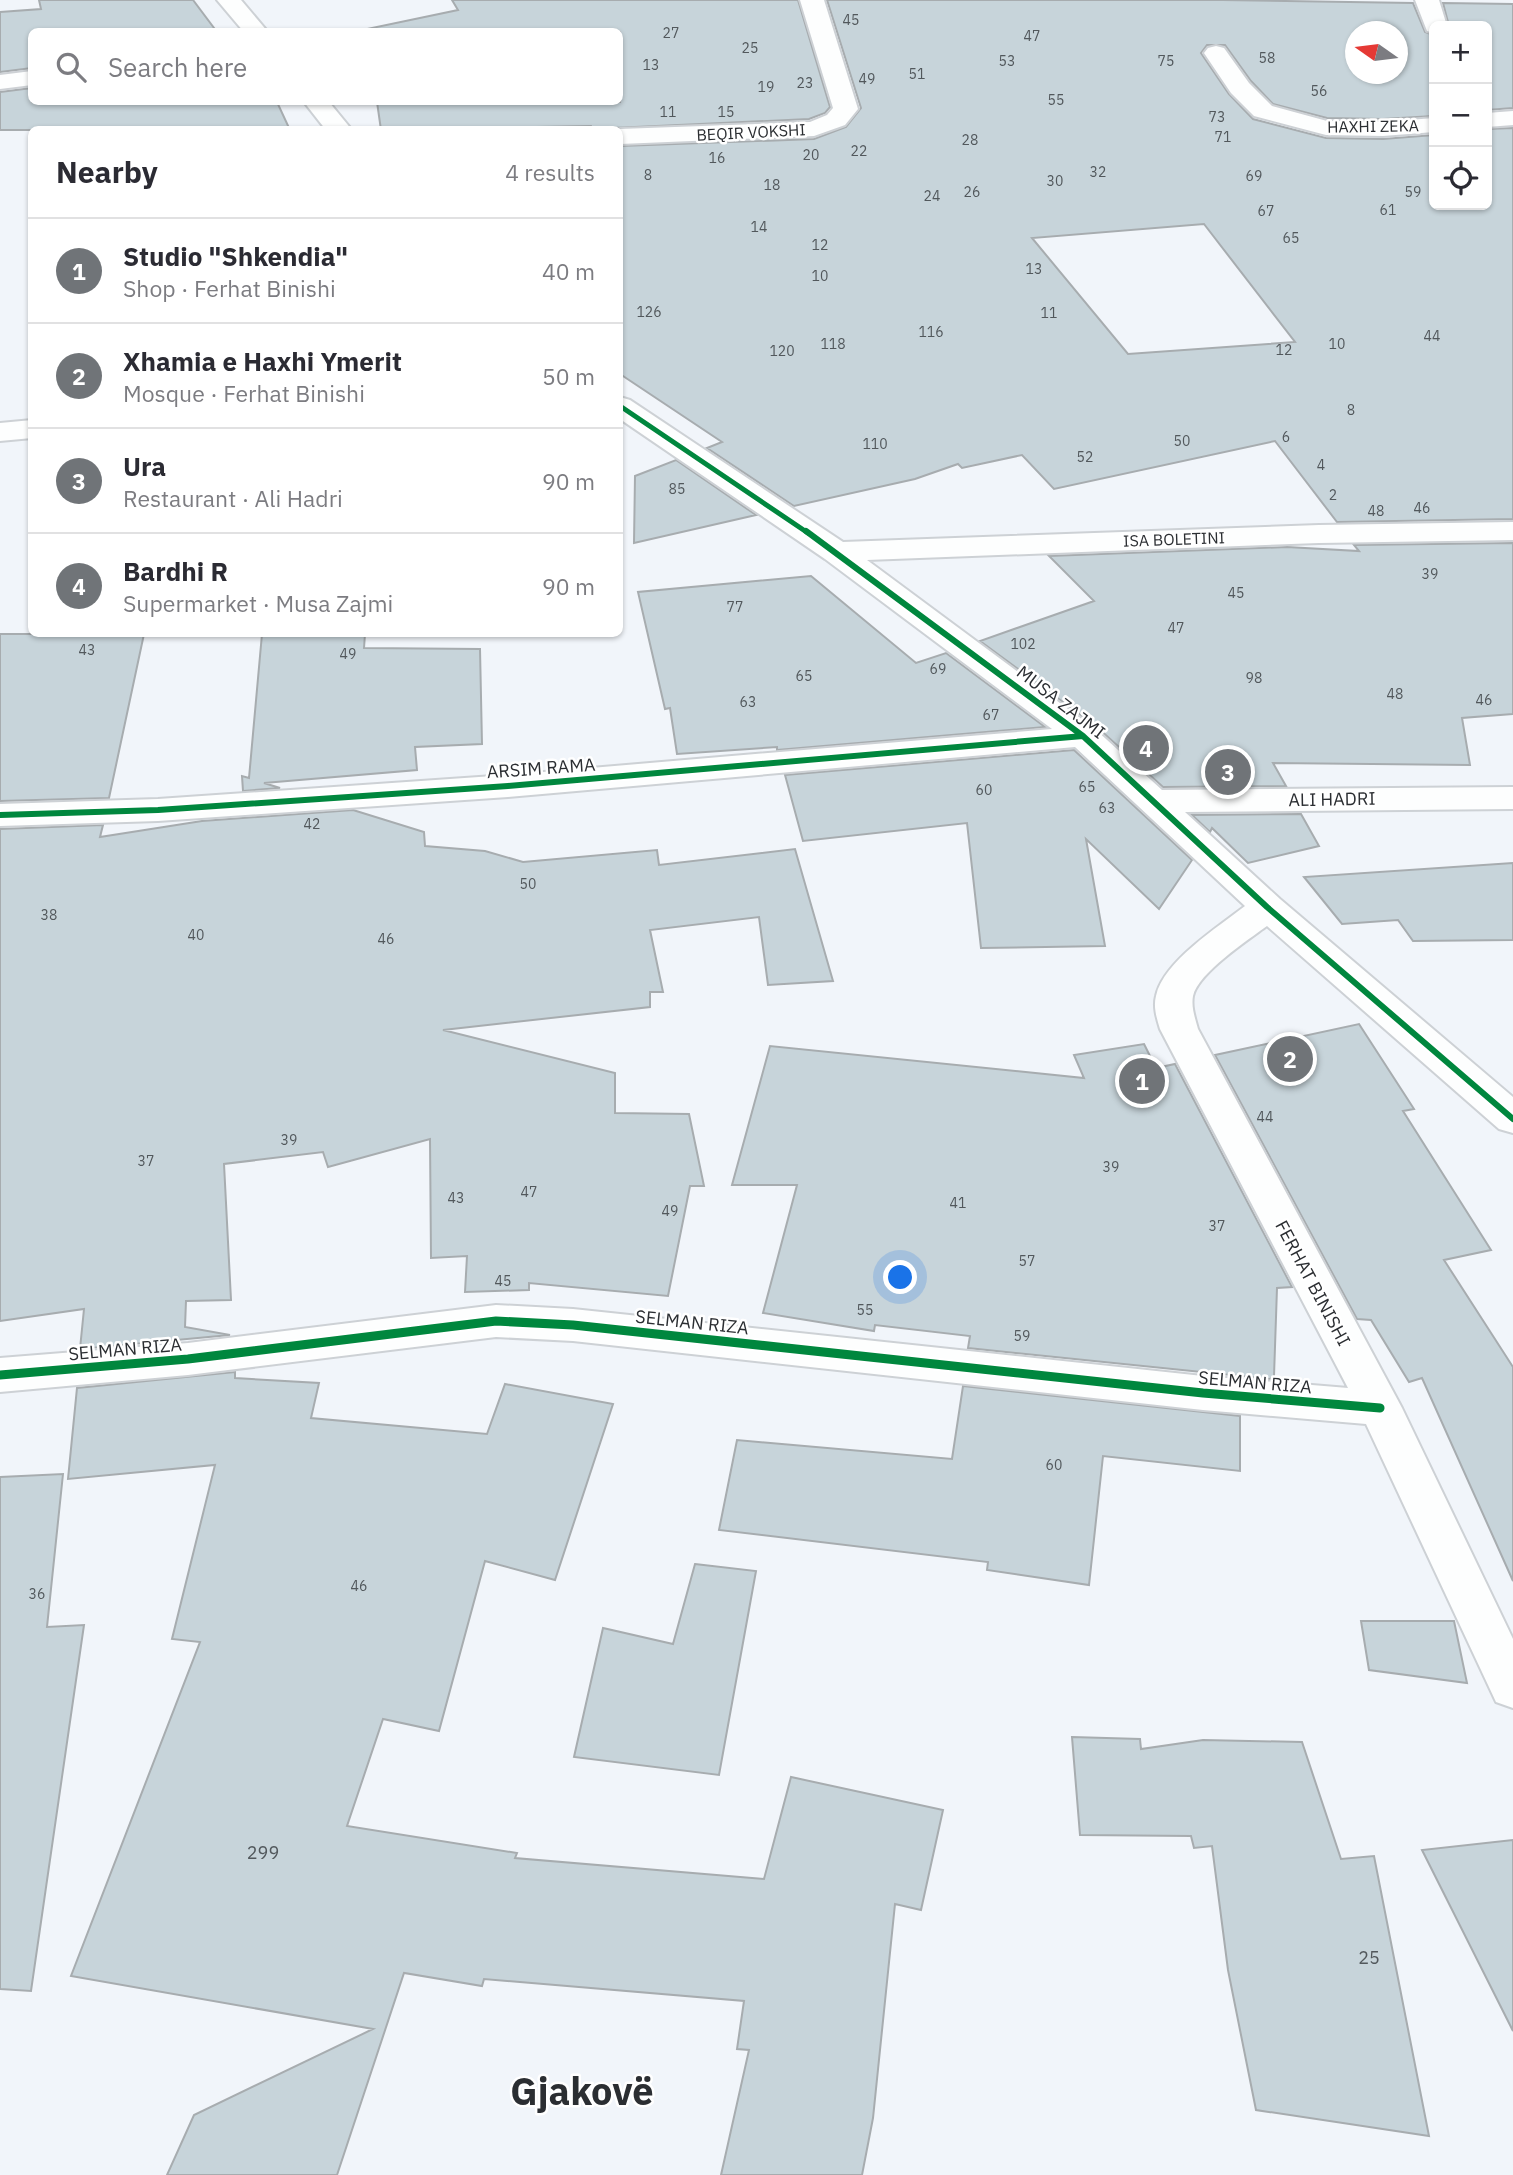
<!DOCTYPE html>
<meta charset="utf-8">
<style>
body{margin:0;font-family:"IBM Plex Sans",sans-serif;background:#f2f2f3;color:#2b2b33}
.controls{position:absolute;right:21px;top:21px;display:grid;overflow:hidden;border-radius:10px;box-shadow:0 2px 5px #0004}
.controls button{width:63px;height:63px;display:grid;place-items:center;padding:0;border:0;border-bottom:2px solid #e1e1e2;background:#fff;color:#2b2b33;font:35px sans-serif}
.compass{position:absolute;left:1345px;top:21px;width:63px;height:63px;border-radius:50%;background:#fff;box-shadow:0 2px 5px #0004;rotate:284deg}
.you{position:absolute;left:901px;top:1278px;width:24px;height:24px;margin:-18px;border:5px solid #fff;border-radius:50%;background:#1a73e8;box-shadow:0 0 0 10px #1a73e833}
.badge{display:grid;place-items:center;width:46px;height:46px;border-radius:50%;background:#707478;color:#fff;font-size:23px;font-weight:700}
.pin{position:absolute;translate:-50% -50%;border:4px solid #fff;box-shadow:0 2px 7px #0006}
.list{margin:0;padding:0;list-style:none}
h2{display:flex;justify-content:space-between;align-items:center;height:91px;margin:0;padding:0 28px;font-size:30px}
h2 small{font-size:23px;font-weight:400;color:#7c7c81}
.list li{display:grid;grid-template-columns:46px 1fr auto;gap:21px;align-items:center;box-sizing:border-box;height:105px;padding:0 28px;border-top:2px solid #e1e1e2}
.list b{display:block;font-size:26px;white-space:nowrap}
.list p{margin:0;font-size:23px;white-space:nowrap;color:#7c7c81}
.list em{font-size:23px;font-style:normal;color:#7c7c81}
.icon{flex:none;width:38px;height:38px;fill:none;stroke:currentColor;stroke-width:2;stroke-linecap:round;stroke-linejoin:round}
.map{position:relative;flex:none;width:1513px;height:2175px;overflow:hidden}
.search{position:absolute;background:#fff;box-shadow:0 2px 5px #0004;left:28px;top:28px;width:595px;height:77px;display:flex;align-items:center;gap:18px;box-sizing:border-box;padding:0 24px;border-radius:10px;color:#7c7c81;font-size:26px}
.panel{position:absolute;background:#fff;box-shadow:0 2px 5px #0004;left:28px;top:126px;width:595px;height:511px;border-radius:10px}
.map>svg:first-child{display:block}
</style>
<div class="map">
<svg width="1513" height="2175" viewBox="0 0 1513 2175">
<rect width="100%" height="100%" fill="#f1f5fa"/>
<!-- building -->
<path fill="#c7d4da" stroke="#a7acaf" stroke-width="2" fill-rule="evenodd" d="M 39,0 L 193,0 L 217,32 L 32,32 L 32,68 L 0,72 L 0,12 L 41,9 Z
M 452,0 L 798,0 L 830,107 L 825,113 L 809,119 L 592,129 L 591,126 L 381,130 L 377,102 L 620,102 L 620,32 L 367,32 L 367,29 L 458,10 Z
M 827,0 L 1222,0 L 1413,3 L 1425,32 L 1434,35 L 1434,116 L 1383,119 L 1327,118 L 1273,104 L 1251,81 L 1225,45 L 1207,45 L 1201,53 L 1229,94 L 1253,119 L 1326,138 L 1383,139 L 1434,135 L 1434,205 L 1487,205 L 1487,129 L 1513,128 L 1513,519 L 1337,522 L 1275,441 L 1054,489 L 1022,455 L 962,468 L 958,464 L 915,479 L 794,506 L 707,448 L 722,442 L 620,374 L 620,146 L 814,139 L 846,127 L 861,108 ZM 1355,32 L 1397,32 L 1397,74 L 1355,74 ZM 1204,224 L 1295,342 L 1128,354 L 1032,238 Z
M 1443,3 L 1513,4 L 1513,108 L 1487,110 L 1487,26 L 1449,26 Z
M 32,88 L 32,102 L 277,102 L 290,130 L 0,130 L 0,92 Z
M 676,460 L 756,515 L 634,543 L 635,476 Z
M 1513,543 L 1513,714 L 1462,718 L 1470,765 L 1273,763 L 1286,786 L 1163,787 L 1097,727 L 980,641 L 1094,601 L 1049,556 L 1287,547 L 1359,551 L 1354,545 Z
M 811,576 L 916,663 L 946,653 L 1045,727 L 777,750 L 777,747 L 677,754 L 670,708 L 665,709 L 638,592 Z
M 0,634 L 144,634 L 109,798 L 0,801 Z
M 262,634 L 365,634 L 364,648 L 480,649 L 482,744 L 415,747 L 417,770 L 264,783 L 280,788 L 243,791 L 242,776 L 249,778 Z
M 1074,750 L 1192,860 L 1159,909 L 1086,839 L 1105,946 L 981,948 L 967,823 L 803,841 L 785,775 Z
M 353,810 L 424,832 L 425,846 L 485,851 L 523,862 L 657,850 L 659,865 L 795,849 L 833,981 L 768,985 L 759,917 L 650,930 L 663,992 L 650,992 L 650,1007 L 443,1030 L 615,1073 L 615,1113 L 689,1114 L 704,1186 L 690,1186 L 668,1296 L 529,1283 L 529,1290 L 465,1292 L 467,1256 L 431,1258 L 430,1139 L 328,1167 L 323,1152 L 224,1164 L 231,1300 L 186,1301 L 185,1327 L 230,1335 L 80,1349 L 84,1309 L 0,1321 L 0,829 L 103,825 L 100,837 L 202,821 Z
M 1301,814 L 1319,846 L 1248,863 L 1212,828 L 1210,832 L 1192,815 Z
M 1513,863 L 1513,940 L 1413,941 L 1398,920 L 1342,924 L 1304,877 Z
M 1359,1024 L 1414,1109 L 1403,1111 L 1491,1250 L 1444,1260 L 1513,1367 L 1513,1581 L 1422,1378 L 1409,1382 L 1371,1320 L 1357,1319 L 1215,1055 Z
M 1144,1044 L 1156,1068 L 1175,1064 L 1292,1287 L 1277,1288 L 1274,1376 L 1270,1379 L 968,1348 L 970,1336 L 875,1325 L 874,1331 L 763,1313 L 797,1185 L 732,1185 L 770,1046 L 1084,1078 L 1074,1055 Z
M 235,1372 L 235,1378 L 319,1383 L 311,1418 L 487,1434 L 505,1384 L 613,1404 L 555,1580 L 485,1561 L 439,1731 L 383,1719 L 347,1826 L 517,1853 L 515,1858 L 764,1879 L 791,1777 L 943,1810 L 921,1910 L 895,1904 L 873,2118 L 862,2175 L 721,2175 L 749,2050 L 737,2049 L 744,2001 L 484,1979 L 482,1986 L 404,1973 L 337,2175 L 167,2175 L 194,2115 L 373,2029 L 71,1976 L 200,1642 L 172,1639 L 215,1465 L 68,1479 L 77,1388 Z
M 963,1386 L 1240,1416 L 1240,1471 L 1103,1456 L 1089,1585 L 987,1570 L 988,1562 L 719,1530 L 737,1440 L 952,1459 Z
M 63,1474 L 47,1627 L 84,1625 L 31,1991 L 0,1989 L 0,1477 Z
M 695,1564 L 756,1571 L 719,1775 L 574,1757 L 603,1628 L 673,1644 Z
M 1361,1621 L 1454,1621 L 1467,1683 L 1369,1670 Z
M 1072,1737 L 1140,1739 L 1141,1749 L 1203,1740 L 1302,1742 L 1341,1859 L 1374,1856 L 1429,2136 L 1256,2110 L 1228,1970 L 1212,1846 L 1194,1848 L 1191,1836 L 1080,1835 Z
M 1513,1840 L 1513,2031 L 1422,1850 Z"/>
<g fill="none" stroke-linecap="round" stroke-linejoin="round">
<!-- minor casing -->
<g stroke="#cdd1d5" stroke-width="4">
<path id="minor" d="M 217,0 L 241,0 L 268,32 L 244,32 Z
M 800,0 L 824,0 L 858,109 L 845,125 L 814,136 L 620,144 L 620,129 L 810,122 L 827,115 L 833,108 Z
M 1415,0 L 1439,0 L 1447,26 L 1434,26 L 1434,33 L 1427,31 Z
M 1216,46 L 1224,48 L 1249,83 L 1272,106 L 1327,121 L 1383,122 L 1434,118 L 1434,132 L 1383,136 L 1326,135 L 1254,116 L 1231,93 L 1204,53 L 1208,48 Z
M 32,71 L 32,85 L 0,89 L 0,75 Z
M 304,102 L 329,102 L 352,130 L 326,130 Z
M 1513,111 L 1513,125 L 1487,127 L 1487,113 Z
M 620,397 L 630,400 L 843,542 L 1319,525 L 1513,522 L 1513,540 L 1319,543 L 867,560 L 1095,729 L 1162,790 L 1513,787 L 1513,809 L 1185,812 L 1280,899 L 1513,1097 L 1513,1133 L 1499,1129 L 1267,926 C 1248,940 1198,973 1193,996 C 1191,1007 1195,1018 1198,1029 L 1402,1408 L 1513,1639 L 1513,1708 L 1496,1702 L 1366,1424 L 1203,1410 L 573,1341 L 496,1337 L 188,1375 L 0,1392 L 0,1358 L 188,1343 L 496,1305 L 573,1309 L 1203,1376 L 1348,1388 L 1160,1029 C 1157,1019 1153,1007 1156,996 C 1163,962 1218,927 1245,906 L 1075,747 L 508,797 L 158,821 L 0,826 L 0,804 L 158,799 L 508,775 L 1052,729 L 825,559 L 620,419 Z
M 32,420 L 32,438 L 0,441 L 0,423 Z"/>
</g>
<!-- minor -->
<use href="#minor" fill="#fdfefe" fill-rule="evenodd"/>
<!-- cycleway-far2 casing -->
<g stroke="#fff" stroke-width="8">
<path id="cycleway-far2" d="M 620,406 L 808,533"/>
</g>
<!-- cycleway-far1 casing -->
<g stroke="#fff" stroke-width="10">
<path id="cycleway-far1" d="M 806,531 L 1083,736 L 1267,907 L 1513,1119
M 0,815 L 158,810 L 508,786 L 1083,736"/>
</g>
<!-- cycleway casing -->
<g stroke="#fff" stroke-width="13">
<path id="cycleway" d="M 0,1375 L 188,1359 L 496,1321 L 573,1325 L 1203,1393 L 1380,1408"/>
</g>
<!-- cycleway-far2 -->
<use href="#cycleway-far2" stroke="#00873e" stroke-width="5"/>
<!-- cycleway-far1 -->
<use href="#cycleway-far1" stroke="#00873e" stroke-width="6"/>
<!-- cycleway -->
<use href="#cycleway" stroke="#00873e" stroke-width="9"/>
</g>
<g text-anchor="middle" dominant-baseline="central" stroke-width="5" stroke-linejoin="round" paint-order="stroke">
<!-- number labels -->
<g font-size="14" fill="#52585c">
<text x="851" y="20">45</text>
<text x="671" y="33">27</text>
<text x="1032" y="36">47</text>
<text x="750" y="48">25</text>
<text x="1267" y="58">58</text>
<text x="1007" y="61">53</text>
<text x="1166" y="61">75</text>
<text x="651" y="65">13</text>
<text x="917" y="74">51</text>
<text x="867" y="79">49</text>
<text x="805" y="83">23</text>
<text x="766" y="87">19</text>
<text x="1319" y="91">56</text>
<text x="1056" y="100">55</text>
<text x="668" y="112">11</text>
<text x="726" y="112">15</text>
<text x="1217" y="117">73</text>
<text x="1223" y="137">71</text>
<text x="970" y="140">28</text>
<text x="859" y="151">22</text>
<text x="811" y="155">20</text>
<text x="717" y="158">16</text>
<text x="1098" y="172">32</text>
<text x="648" y="175">8</text>
<text x="1254" y="176">69</text>
<text x="1055" y="181">30</text>
<text x="772" y="185">18</text>
<text x="972" y="192">26</text>
<text x="1413" y="192">59</text>
<text x="932" y="196">24</text>
<text x="1388" y="210">61</text>
<text x="1266" y="211">67</text>
<text x="759" y="227">14</text>
<text x="1291" y="238">65</text>
<text x="820" y="245">12</text>
<text x="1034" y="269">13</text>
<text x="820" y="276">10</text>
<text x="649" y="312">126</text>
<text x="1049" y="313">11</text>
<text x="931" y="332">116</text>
<text x="1432" y="336">44</text>
<text x="833" y="344">118</text>
<text x="1337" y="344">10</text>
<text x="1284" y="350">12</text>
<text x="782" y="351">120</text>
<text x="1351" y="410">8</text>
<text x="1286" y="437">6</text>
<text x="1182" y="441">50</text>
<text x="875" y="444">110</text>
<text x="1085" y="457">52</text>
<text x="1321" y="465">4</text>
<text x="677" y="489">85</text>
<text x="1333" y="495">2</text>
<text x="1422" y="508">46</text>
<text x="1376" y="511">48</text>
<text x="1430" y="574">39</text>
<text x="1236" y="593">45</text>
<text x="735" y="607">77</text>
<text x="1176" y="628">47</text>
<text x="1023" y="644">102</text>
<text x="87" y="650">43</text>
<text x="348" y="654">49</text>
<text x="938" y="669">69</text>
<text x="804" y="676">65</text>
<text x="1254" y="678">98</text>
<text x="1395" y="694">48</text>
<text x="1484" y="700">46</text>
<text x="748" y="702">63</text>
<text x="991" y="715">67</text>
<text x="1087" y="787">65</text>
<text x="984" y="790">60</text>
<text x="1107" y="808">63</text>
<text x="312" y="824">42</text>
<text x="528" y="884">50</text>
<text x="49" y="915">38</text>
<text x="196" y="935">40</text>
<text x="386" y="939">46</text>
<text x="1265" y="1117">44</text>
<text x="289" y="1140">39</text>
<text x="146" y="1161">37</text>
<text x="1111" y="1167">39</text>
<text x="529" y="1192">47</text>
<text x="456" y="1198">43</text>
<text x="958" y="1203">41</text>
<text x="670" y="1211">49</text>
<text x="1217" y="1226">37</text>
<text x="1027" y="1261">57</text>
<text x="503" y="1281">45</text>
<text x="865" y="1310">55</text>
<text x="1022" y="1336">59</text>
<text x="1054" y="1465">60</text>
<text x="359" y="1586">46</text>
<text x="37" y="1594">36</text>
</g>
<!-- far-street labels -->
<g font-size="16" fill="#2b2e32" stroke="#fff">
<text transform="translate(1373 126) rotate(-1)">HAXHI ZEKA</text>
<text transform="translate(751 132) rotate(-3)">BEQIR VOKSHI</text>
<text transform="translate(1174 539) rotate(-2)">ISA BOLETINI</text>
</g>
<!-- street labels -->
<g font-size="18" fill="#2b2e32" stroke="#fff">
<text transform="translate(1061 702) rotate(38)">MUSA ZAJMI</text>
<text transform="translate(541 768) rotate(-4)">ARSIM RAMA</text>
<text transform="translate(1332 799) rotate(-1)">ALI HADRI</text>
<text transform="translate(1313 1283) rotate(62)">FERHAT BINISHI</text>
<text transform="translate(692 1322) rotate(6)">SELMAN RIZA</text>
<text transform="translate(125 1349) rotate(-5)">SELMAN RIZA</text>
<text transform="translate(1255 1382) rotate(5)">SELMAN RIZA</text>
</g>
<!-- near-number labels -->
<g font-size="18" fill="#52585c">
<text x="263" y="1852">299</text>
<text x="1369" y="1957">25</text>
</g>
<!-- near-town labels -->
<g font-size="38" font-weight="bold" fill="#2b2e32" stroke="#fff">
<text x="582" y="2090">Gjakovë</text>
</g>
</g>
</svg>
<div class="controls">
<button>+</button>
<button>−</button>
<button><svg class="icon" aria-label="locate" viewBox="0 0 24 24"><circle cx="12" cy="12" r="6"/><path d="M12 2v4M12 18v4M2 12h4M18 12h4"/></svg></button>
</div>
<svg class="compass" viewBox="-18 -18 36 36"><path d="M0-13l5 13h-10z" fill="#e53935"/><path d="M0 13l5-13h-10z" fill="#7c7c81"/></svg>
<div class="you"></div>
<div class="pin badge" style="left:1142px;top:1081px">1</div>
<div class="pin badge" style="left:1290px;top:1059px">2</div>
<div class="pin badge" style="left:1228px;top:772px">3</div>
<div class="pin badge" style="left:1146px;top:748px">4</div>
<div class="search"><svg class="icon" aria-label="search" viewBox="0 0 24 24"><circle cx="10" cy="10" r="6"/><path d="M15 15l6 6"/></svg>Search here</div>
<section class="panel">
<h2>Nearby<small>4 results</small></h2>
<ul class="list">
<li><span class="badge">1</span><div><b>Studio &quot;Shkendia&quot;</b><p>Shop · Ferhat Binishi</p></div><em>40 m</em></li>
<li><span class="badge">2</span><div><b>Xhamia e Haxhi Ymerit</b><p>Mosque · Ferhat Binishi</p></div><em>50 m</em></li>
<li><span class="badge">3</span><div><b>Ura</b><p>Restaurant · Ali Hadri</p></div><em>90 m</em></li>
<li><span class="badge">4</span><div><b>Bardhi R</b><p>Supermarket · Musa Zajmi</p></div><em>90 m</em></li>
</ul>
</section>
</div>
